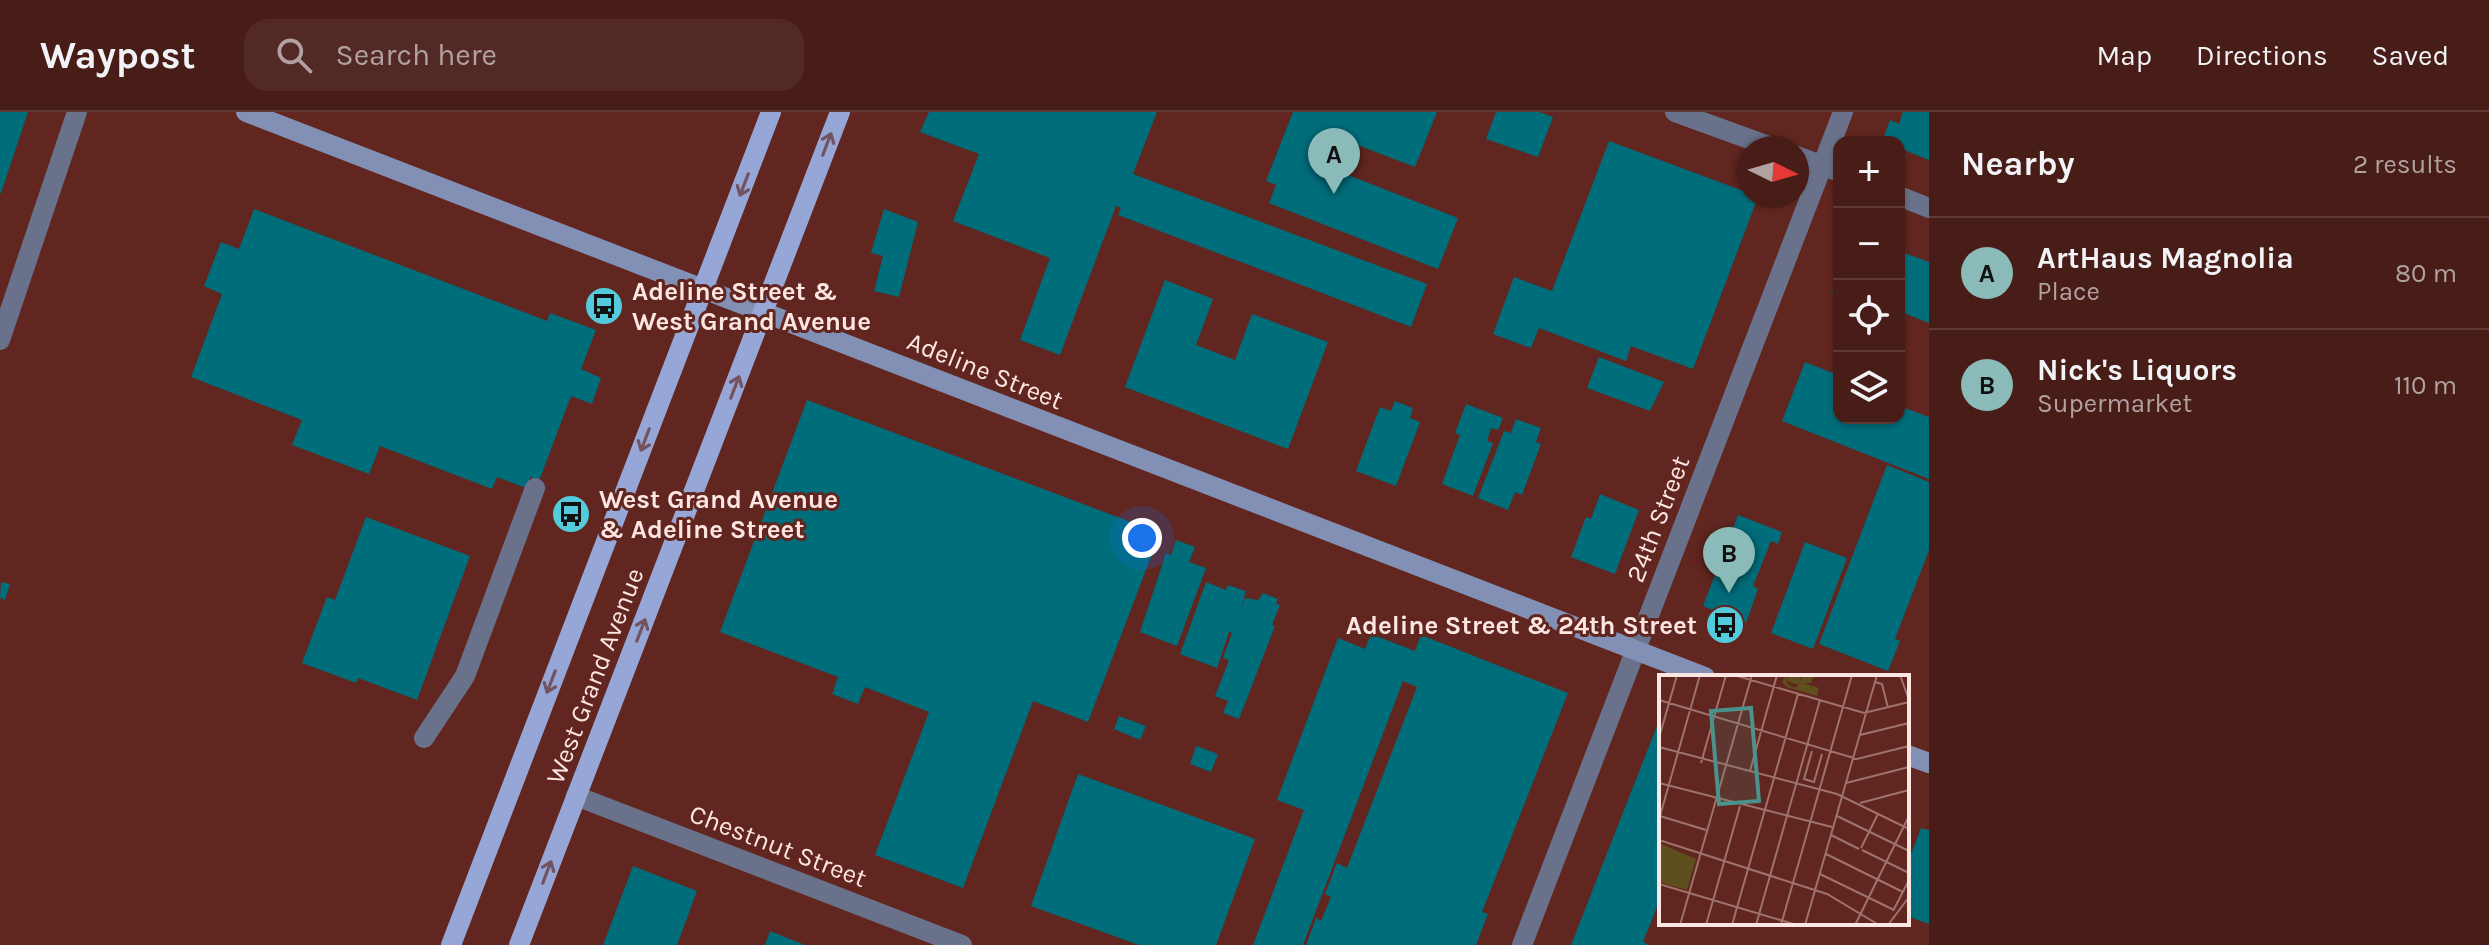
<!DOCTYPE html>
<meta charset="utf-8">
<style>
body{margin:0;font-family:Karla,sans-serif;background:#522924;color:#f1f3f6}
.controls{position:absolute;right:24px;top:24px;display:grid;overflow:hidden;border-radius:16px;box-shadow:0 2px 6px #0004}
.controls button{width:72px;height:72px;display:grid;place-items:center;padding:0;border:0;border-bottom:2px solid #603a36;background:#481c17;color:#f1f3f6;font:40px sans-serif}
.compass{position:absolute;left:1737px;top:24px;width:72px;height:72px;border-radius:50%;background:#481c17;box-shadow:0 2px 6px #0004;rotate:95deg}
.you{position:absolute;left:1142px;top:426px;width:28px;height:28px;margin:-20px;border:6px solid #fff;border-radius:50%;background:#1a73e8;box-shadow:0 0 0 12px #1a73e833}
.badge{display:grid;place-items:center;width:52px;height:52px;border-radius:50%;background:#8bbbb9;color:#111;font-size:26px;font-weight:700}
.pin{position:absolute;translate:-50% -66px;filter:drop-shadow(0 2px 4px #0008)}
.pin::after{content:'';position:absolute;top:42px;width:28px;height:24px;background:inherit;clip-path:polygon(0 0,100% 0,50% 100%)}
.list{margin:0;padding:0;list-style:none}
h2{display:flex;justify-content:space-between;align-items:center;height:104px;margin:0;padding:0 32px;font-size:34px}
h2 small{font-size:26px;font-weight:400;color:#b1a1a1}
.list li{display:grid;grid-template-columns:52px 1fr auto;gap:24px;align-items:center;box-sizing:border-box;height:112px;padding:0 32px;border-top:2px solid #603a36}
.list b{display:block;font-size:30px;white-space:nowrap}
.list p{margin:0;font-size:26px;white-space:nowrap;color:#b1a1a1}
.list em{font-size:26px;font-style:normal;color:#b1a1a1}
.icon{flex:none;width:44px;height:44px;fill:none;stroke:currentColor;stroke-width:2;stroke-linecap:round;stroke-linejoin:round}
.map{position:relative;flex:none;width:1929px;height:833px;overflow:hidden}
header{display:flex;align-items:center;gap:48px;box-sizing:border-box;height:112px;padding:0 40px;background:#481c17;border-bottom:2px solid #603a36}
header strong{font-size:38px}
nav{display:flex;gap:44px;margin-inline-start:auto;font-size:28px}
.search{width:560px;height:72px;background:#522924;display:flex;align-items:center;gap:20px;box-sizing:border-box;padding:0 28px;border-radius:24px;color:#b1a1a1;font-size:30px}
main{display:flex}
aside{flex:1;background:#481c17}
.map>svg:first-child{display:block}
</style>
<header>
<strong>Waypost</strong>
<div class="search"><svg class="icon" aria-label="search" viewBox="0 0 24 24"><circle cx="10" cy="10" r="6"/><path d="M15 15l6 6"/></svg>Search here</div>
<nav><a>Map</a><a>Directions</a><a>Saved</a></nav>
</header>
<main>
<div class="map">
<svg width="1929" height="833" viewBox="0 0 1929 833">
<rect width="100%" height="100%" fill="#60261f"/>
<!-- building -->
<path fill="#006d7b" d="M 0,0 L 28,0 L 1,81 L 0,81 Z
M 929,0 L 1157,0 L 1133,62 L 1427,172 L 1411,215 L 1118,103 L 1121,96 L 1116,94 L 1060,243 L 1020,228 L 1050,146 L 953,109 L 979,42 L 920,20 Z
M 1293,0 L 1437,0 L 1415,55 L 1355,32 L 1343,61 L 1458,106 L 1438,157 L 1269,91 L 1276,73 L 1266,69 Z
M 1496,0 L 1539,0 L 1553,5 L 1538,45 L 1486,27 Z
M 1903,0 L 1929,0 L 1929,48 L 1899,36 L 1899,30 L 1882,30 L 1890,8 L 1899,12 Z
M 1609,29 L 1749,81 L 1749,84 L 1758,85 L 1693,257 L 1631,234 L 1626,249 L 1539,216 L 1531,236 L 1493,222 L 1514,165 L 1552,179 Z
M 254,97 L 547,209 L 550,201 L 596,218 L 581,257 L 601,266 L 592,292 L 571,284 L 539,369 L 530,365 L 526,376 L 497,365 L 492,377 L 380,334 L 369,362 L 292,333 L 302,308 L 191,265 L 222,182 L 204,174 L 221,130 L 239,137 Z
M 884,97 L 918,110 L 899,185 L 874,179 L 883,144 L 871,141 Z
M 1899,139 L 1929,150 L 1929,211 L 1899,199 Z
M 1839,163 L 1839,182 L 1832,180 Z
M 1165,168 L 1213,187 L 1196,233 L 1235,248 L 1252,202 L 1328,230 L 1288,337 L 1125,275 Z
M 1599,245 L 1664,270 L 1650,299 L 1587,276 Z
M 1805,250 L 1835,262 L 1833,268 L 1839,270 L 1839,306 L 1899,306 L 1899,294 L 1929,305 L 1929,367 L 1782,309 Z
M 807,288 L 1160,421 L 1088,610 L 1033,589 L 963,776 L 875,743 L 929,600 L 865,575 L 858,592 L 832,582 L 838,565 L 720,520 Z
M 1395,289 L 1413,296 L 1410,306 L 1420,310 L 1396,374 L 1356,359 L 1380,295 L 1391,299 Z
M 1466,292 L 1503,306 L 1498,318 L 1491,316 L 1487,329 L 1493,331 L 1473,384 L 1442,372 L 1460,323 L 1455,321 Z
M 1516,307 L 1541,316 L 1536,330 L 1541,332 L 1522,383 L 1515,380 L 1508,398 L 1478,386 L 1504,319 L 1511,321 Z
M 1887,353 L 1929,370 L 1929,438 L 1895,527 L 1900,529 L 1888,559 L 1819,532 Z
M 1600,382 L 1639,398 L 1615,462 L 1571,445 L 1586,405 L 1591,407 Z
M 1738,403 L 1782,420 L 1778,432 L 1771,429 L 1753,474 L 1758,477 L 1746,511 L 1703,494 Z
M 366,405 L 470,444 L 417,588 L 358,566 L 356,571 L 302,551 L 327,485 L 335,488 Z
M 1176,428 L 1195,435 L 1189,450 L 1206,456 L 1177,534 L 1140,520 L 1166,441 L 1171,443 Z
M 1805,430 L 1847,446 L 1813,537 L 1771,521 Z
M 1,470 L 10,472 L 5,488 L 0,486 Z
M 1206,470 L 1226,478 L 1228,473 L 1246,479 L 1241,497 L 1245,486 L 1258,488 L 1263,481 L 1278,487 L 1276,492 L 1280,493 L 1272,513 L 1275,514 L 1239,607 L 1223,601 L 1228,589 L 1215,584 L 1229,548 L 1223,546 L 1232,521 L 1229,520 L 1217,556 L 1180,542 Z
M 1371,522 L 1415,539 L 1421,523 L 1568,581 L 1482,800 L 1488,802 L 1476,833 L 1306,833 L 1316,806 L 1321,809 L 1331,785 L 1325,782 L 1337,751 L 1347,756 L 1417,575 L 1403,569 L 1303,833 L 1253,833 L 1304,698 L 1277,688 L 1338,526 L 1365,537 Z
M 1119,604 L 1146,614 L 1140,628 L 1114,617 Z
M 1657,614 L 1661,615 L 1661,785 L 1643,830 L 1649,833 L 1571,833 Z
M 1196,634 L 1218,642 L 1211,660 L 1190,652 Z
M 1078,662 L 1255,727 L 1216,833 L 1139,833 L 1031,794 Z
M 1921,716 L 1929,718 L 1929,812 L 1907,804 L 1907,753 Z
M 633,754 L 697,779 L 677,833 L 603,833 Z
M 770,819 L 805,833 L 765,833 Z"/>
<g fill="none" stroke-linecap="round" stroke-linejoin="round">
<!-- lane -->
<path stroke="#69728a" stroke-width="20" d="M 424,626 L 465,564 L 535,376"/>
<!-- street -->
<path stroke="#69728a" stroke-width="20" d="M 1675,0 L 1774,36
M 1797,44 L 1839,60
M 1899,84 L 1929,96
M 0,228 L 77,0
M 576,684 L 962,833
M 1522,833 L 1843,0"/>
<!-- secondary -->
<path stroke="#8390b6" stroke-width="20" d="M 246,0 L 1705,565
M 1907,643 L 1929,651"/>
<!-- primary -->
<path stroke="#96a7d7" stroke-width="20" d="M 451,833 L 771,0
M 519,833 L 840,0"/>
</g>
<!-- one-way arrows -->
<defs><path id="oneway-shaft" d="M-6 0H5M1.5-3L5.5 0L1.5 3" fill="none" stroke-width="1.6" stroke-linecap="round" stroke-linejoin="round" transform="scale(2)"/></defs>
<g stroke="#73535f">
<use href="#oneway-shaft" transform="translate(827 32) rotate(-69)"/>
<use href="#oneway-shaft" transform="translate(744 73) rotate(111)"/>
<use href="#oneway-shaft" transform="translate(735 275) rotate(-69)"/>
<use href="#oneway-shaft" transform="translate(645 328) rotate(111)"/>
<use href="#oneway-shaft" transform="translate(641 518) rotate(-69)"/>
<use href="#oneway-shaft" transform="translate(551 570) rotate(111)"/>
<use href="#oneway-shaft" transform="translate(547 760) rotate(-69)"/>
</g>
<!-- icons -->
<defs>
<g id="bus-disc" transform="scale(2)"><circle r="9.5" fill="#54cadd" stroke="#60261f"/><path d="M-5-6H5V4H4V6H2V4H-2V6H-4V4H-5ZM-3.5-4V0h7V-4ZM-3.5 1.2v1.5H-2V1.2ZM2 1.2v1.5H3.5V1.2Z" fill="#111"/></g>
</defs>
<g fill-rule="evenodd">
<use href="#bus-disc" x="604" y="194"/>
<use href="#bus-disc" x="571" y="402"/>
<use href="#bus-disc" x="1725" y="513"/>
</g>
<g text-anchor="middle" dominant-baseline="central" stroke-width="6" stroke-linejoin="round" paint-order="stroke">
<!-- poi labels -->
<g font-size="26" font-weight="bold" fill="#fde6e2" stroke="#60261f" text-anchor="start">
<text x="632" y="179">Adeline Street &amp;<tspan x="632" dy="30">West Grand Avenue</tspan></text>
<text x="599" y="387">West Grand Avenue<tspan x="599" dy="30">&amp; Adeline Street</tspan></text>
<text x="1697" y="513" text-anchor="end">Adeline Street &amp; 24th Street</text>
</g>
<!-- street labels -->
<g font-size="26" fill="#fde6e2" stroke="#60261f">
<text transform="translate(985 259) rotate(22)">Adeline Street</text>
<text transform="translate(1658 407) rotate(-69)">24th Street</text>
<text transform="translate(595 564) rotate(-69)">West Grand Avenue</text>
<text transform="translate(778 734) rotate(21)">Chestnut Street</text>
</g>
</g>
<!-- overview -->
<g transform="translate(1659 563)">
<rect width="250" height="250" fill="#60261f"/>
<path d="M 127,0 L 128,9 L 136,13 L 140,10 L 128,6 L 129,0 L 142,0 L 140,10 L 144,0 L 155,0 L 152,8 L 144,8 L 160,13 L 158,21 L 128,12 L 123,7 ZM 0,168 L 37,184 L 28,215 L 0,207 Z" fill="#604f1e"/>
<path fill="none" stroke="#9f736d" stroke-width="2" d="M 41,0 L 1,141 L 47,155M 75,0 L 205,38 L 250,27M 241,0 L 250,25M 216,7 L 223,9 L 229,33M 0,25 L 198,84 L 250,71M 201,60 L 250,48M 0,63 L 18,0M 0,72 L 178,119 L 250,154M 153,76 L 145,104 L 155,107 L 163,79M 42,88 L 67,0M 91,96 L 118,0M 0,108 L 173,152M 187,108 L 250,92M 201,128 L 250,115M 178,141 L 250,176M 172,160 L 200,174M 0,165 L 168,219 L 220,250M 202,173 L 219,139M 203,175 L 250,198M 167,179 L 244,217M 161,199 L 235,235M 0,209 L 138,250M 234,236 L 250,205M 21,250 L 93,0M 47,250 L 81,131M 73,250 L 139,19M 97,250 L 161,25M 122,250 L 193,0M 146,250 L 218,0M 196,250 L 250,141M 229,250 L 250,222"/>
<path fill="#4a928b" fill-opacity="0.15" stroke="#4a928b" stroke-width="4" d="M 92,33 L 100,126 L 60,129 L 52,36 Z"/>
<rect width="250" height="250" fill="none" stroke="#fde6e2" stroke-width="4"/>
</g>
</svg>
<div class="controls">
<button>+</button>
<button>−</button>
<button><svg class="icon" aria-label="locate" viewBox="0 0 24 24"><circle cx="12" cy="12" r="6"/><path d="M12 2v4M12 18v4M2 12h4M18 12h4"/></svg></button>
<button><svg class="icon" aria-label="layers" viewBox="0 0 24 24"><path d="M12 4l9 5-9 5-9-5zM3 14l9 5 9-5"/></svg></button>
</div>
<svg class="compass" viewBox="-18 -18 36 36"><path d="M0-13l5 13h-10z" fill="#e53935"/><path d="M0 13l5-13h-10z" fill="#b1a1a1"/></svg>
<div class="you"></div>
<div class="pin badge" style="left:1334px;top:82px">A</div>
<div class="pin badge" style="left:1729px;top:481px">B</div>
</div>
<aside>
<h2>Nearby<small>2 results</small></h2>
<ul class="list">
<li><span class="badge">A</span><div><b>ArtHaus Magnolia</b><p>Place</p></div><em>80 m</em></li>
<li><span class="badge">B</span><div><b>Nick's Liquors</b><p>Supermarket</p></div><em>110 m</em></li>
</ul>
</aside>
</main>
